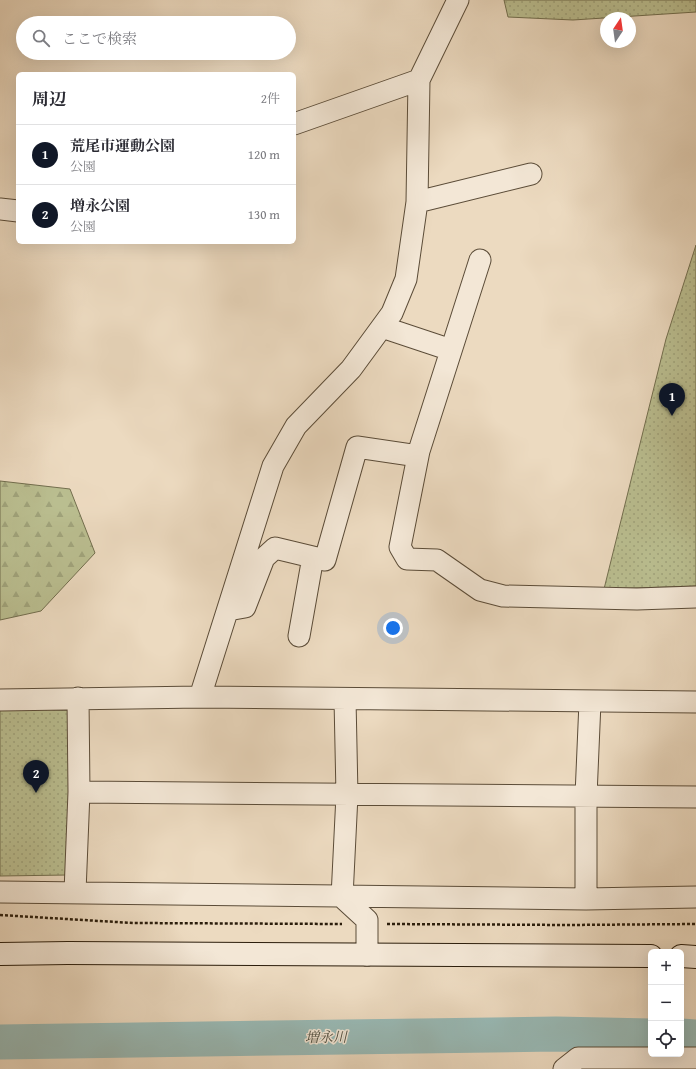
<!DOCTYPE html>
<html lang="ja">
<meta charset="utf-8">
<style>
body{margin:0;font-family:"Gentium Book Plus","Noto Serif JP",serif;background:#f7f7f7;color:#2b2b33}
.controls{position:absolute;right:12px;bottom:12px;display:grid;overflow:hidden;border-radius:6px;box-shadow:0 4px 16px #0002}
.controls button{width:36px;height:36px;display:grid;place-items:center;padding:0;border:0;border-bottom:1px solid #e1e1e2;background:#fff;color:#2b2b33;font:20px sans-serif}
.compass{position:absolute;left:600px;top:12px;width:36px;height:36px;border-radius:50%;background:#fff;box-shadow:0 4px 16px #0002;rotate:13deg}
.you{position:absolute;left:393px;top:628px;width:14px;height:14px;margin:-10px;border:3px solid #fff;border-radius:50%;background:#1a73e8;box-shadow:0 0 0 6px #1a73e833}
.badge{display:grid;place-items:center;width:26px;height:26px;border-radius:50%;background:#111827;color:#fff;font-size:13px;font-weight:700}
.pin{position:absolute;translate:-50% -33px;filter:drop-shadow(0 1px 2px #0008)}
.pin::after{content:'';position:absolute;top:21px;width:14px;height:12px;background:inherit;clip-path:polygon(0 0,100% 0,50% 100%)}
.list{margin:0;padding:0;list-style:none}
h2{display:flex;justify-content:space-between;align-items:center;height:52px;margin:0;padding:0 16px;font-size:17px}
h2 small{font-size:13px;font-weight:400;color:#7c7c81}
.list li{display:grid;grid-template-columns:26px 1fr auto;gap:12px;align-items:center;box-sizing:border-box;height:60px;padding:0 16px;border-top:1px solid #e1e1e2}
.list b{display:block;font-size:15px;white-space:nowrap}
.list p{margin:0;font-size:13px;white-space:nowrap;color:#7c7c81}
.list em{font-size:13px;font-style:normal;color:#7c7c81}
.icon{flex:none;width:22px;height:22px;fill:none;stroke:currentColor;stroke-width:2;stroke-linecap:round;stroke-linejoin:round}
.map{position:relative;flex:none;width:696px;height:1069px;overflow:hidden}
.search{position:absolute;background:#fff;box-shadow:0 4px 16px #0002;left:16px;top:16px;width:280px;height:44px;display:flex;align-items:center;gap:10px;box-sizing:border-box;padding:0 14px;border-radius:22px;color:#7c7c81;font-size:15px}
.panel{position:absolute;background:#fff;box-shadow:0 4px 16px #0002;left:16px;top:72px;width:280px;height:172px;border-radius:6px}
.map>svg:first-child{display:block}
</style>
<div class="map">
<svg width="696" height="1069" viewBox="0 0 696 1069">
<defs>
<pattern id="forest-firs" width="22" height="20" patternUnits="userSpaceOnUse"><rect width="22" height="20" fill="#babe90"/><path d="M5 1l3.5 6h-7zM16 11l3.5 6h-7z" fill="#a0a37b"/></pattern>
<pattern id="park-dots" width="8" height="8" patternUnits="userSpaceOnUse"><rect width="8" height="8" fill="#babe90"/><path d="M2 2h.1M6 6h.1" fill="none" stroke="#a0a37b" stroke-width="1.8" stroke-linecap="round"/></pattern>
</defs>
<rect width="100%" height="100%" fill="#ecdac0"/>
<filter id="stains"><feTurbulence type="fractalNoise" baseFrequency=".005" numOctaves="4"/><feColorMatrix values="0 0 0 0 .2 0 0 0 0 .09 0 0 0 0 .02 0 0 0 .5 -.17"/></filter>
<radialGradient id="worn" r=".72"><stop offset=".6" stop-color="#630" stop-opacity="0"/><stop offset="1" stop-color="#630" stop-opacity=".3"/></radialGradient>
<!-- forest -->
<path fill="url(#forest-firs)" stroke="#726e4e" d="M 0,481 L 70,489 L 95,553 L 41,611 L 0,620 Z"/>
<!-- park -->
<path fill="url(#park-dots)" stroke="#726e4e" d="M 504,0 L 696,0 L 696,12 L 573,20 L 508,17 Z
M 696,245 L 696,586 L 604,589 L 666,339 Z
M 0,709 L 76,710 L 68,875 L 0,876 Z"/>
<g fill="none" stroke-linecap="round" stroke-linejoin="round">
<!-- river -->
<path stroke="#99bab6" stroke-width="35" d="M 681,1036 L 696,1037
M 0,1042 L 556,1034 L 651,1036"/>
<!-- street casing -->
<g stroke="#5b4c38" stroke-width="23">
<path id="street" d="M 294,124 L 419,80
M 417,202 L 531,174
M 0,209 L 18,211
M 480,260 L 419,451 L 400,547 L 407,559 L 437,560 L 480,590 L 503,596 L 637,599 L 696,597
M 382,327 L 451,350
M 228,610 L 245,607 L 264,558 L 275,548 L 325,560 L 357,447 L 418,456
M 299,636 L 313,557
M 200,697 L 273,466 L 296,426 L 351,369 L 392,313 L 406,279 L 417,202 L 419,80 L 458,0
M 345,699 L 347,795 L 342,897 L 367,920 L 367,955
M 0,700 L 200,697 L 696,702
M 79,792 L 696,797
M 0,892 L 586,899 L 696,897
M 75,892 L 79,792 L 78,698
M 586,899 L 586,796 L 590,702
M 564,1069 L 578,1058 L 696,1058"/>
</g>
<!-- secondary casing -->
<g stroke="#2b1d0b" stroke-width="24">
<path id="secondary" d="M 0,954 L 68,953 L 651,956
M 681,956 L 696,957"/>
</g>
<!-- path -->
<path stroke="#2b1d0b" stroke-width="2.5" stroke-dasharray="3 2" stroke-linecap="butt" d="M 0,915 L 133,923 L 342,924
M 387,924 L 568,925 L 696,924"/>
<!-- street -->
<use href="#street" stroke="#f3e7d6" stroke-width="21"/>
<!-- secondary -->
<use href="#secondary" stroke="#f3e7d6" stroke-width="22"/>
</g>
<g text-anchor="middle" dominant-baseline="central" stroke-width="3" stroke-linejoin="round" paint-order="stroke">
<!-- water labels -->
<g font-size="14" font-style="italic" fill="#4c4c3e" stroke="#f3e7d6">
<text transform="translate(326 1037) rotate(-1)">増永川</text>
</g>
</g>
<rect width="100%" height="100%" filter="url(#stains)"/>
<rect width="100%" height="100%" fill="url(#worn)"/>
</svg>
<div class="controls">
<button>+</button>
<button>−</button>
<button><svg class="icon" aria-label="locate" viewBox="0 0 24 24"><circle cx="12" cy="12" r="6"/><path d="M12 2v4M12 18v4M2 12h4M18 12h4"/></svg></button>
</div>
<svg class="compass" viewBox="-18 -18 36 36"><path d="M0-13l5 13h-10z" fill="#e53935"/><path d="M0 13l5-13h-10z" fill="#7c7c81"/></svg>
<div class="you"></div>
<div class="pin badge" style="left:672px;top:416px">1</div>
<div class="pin badge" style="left:36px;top:793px">2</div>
<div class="search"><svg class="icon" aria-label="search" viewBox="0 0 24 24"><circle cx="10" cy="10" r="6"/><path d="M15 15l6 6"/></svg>ここで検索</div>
<section class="panel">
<h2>周辺<small>2件</small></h2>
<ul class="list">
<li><span class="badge">1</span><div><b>荒尾市運動公園</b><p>公園</p></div><em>120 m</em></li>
<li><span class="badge">2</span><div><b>増永公園</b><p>公園</p></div><em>130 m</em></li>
</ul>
</section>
</div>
